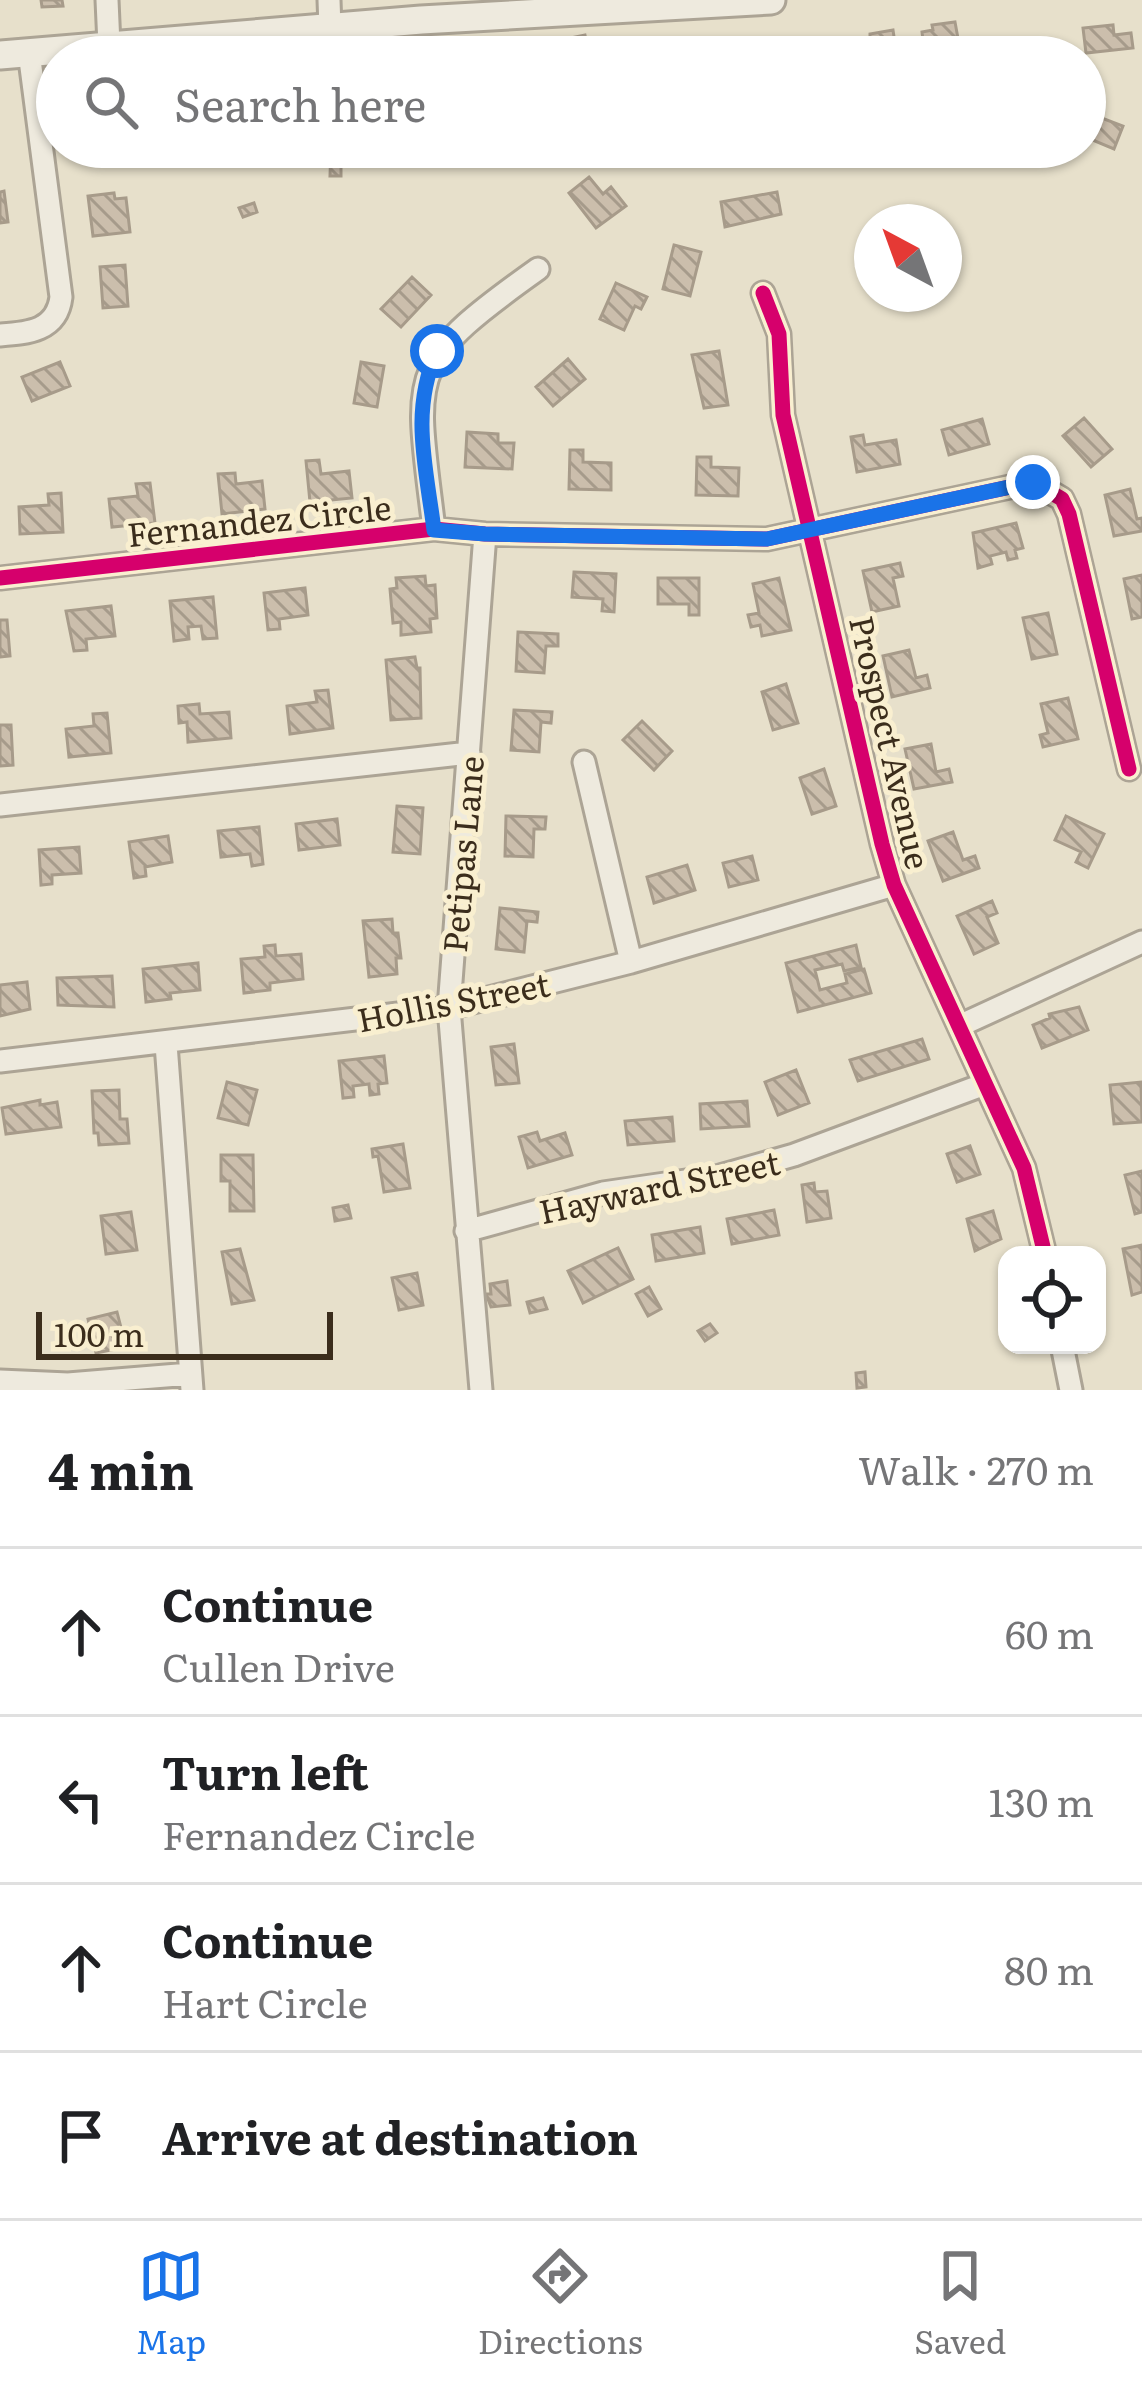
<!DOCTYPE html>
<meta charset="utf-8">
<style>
body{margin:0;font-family:Literata,serif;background:#f2f2f2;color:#202124}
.controls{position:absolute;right:36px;bottom:36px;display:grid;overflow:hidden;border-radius:24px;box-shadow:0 3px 9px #0004}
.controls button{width:108px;height:108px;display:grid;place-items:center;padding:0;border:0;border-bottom:3px solid #e0e0e0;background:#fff;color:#202124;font:60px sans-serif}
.compass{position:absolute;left:854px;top:204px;width:108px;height:108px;border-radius:50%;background:#fff;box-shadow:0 3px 9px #0004;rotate:319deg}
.scale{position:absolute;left:36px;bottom:30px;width:297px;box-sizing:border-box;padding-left:12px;border:6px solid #3b2d1c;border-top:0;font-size:33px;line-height:42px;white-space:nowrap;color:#3b2d1c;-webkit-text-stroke:9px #f9efd0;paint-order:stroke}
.stop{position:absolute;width:36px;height:36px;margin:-27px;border:9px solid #1a73e8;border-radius:50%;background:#fff}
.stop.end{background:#1a73e8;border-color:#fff;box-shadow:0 3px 12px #0008}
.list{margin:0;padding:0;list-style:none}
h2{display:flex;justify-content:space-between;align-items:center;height:156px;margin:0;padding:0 48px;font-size:51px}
h2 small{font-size:39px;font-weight:400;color:#757577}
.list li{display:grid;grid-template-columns:78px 1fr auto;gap:36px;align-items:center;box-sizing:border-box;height:168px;padding:0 48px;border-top:3px solid #e0e0e0}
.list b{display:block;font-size:45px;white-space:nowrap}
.list p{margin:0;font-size:39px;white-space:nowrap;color:#757577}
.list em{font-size:39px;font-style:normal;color:#757577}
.icon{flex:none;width:66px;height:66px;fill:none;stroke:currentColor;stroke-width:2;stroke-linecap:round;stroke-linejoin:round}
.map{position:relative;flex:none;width:1142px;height:1390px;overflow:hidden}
.search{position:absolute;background:#fff;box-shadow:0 3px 9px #0004;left:36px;right:36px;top:36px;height:132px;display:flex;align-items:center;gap:30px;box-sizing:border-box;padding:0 42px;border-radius:66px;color:#757577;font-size:45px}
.sheet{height:828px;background:#fff}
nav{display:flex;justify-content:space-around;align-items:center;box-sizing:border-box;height:168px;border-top:3px solid #e0e0e0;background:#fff;font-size:33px;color:#757577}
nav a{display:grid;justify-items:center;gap:6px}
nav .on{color:#1a73e8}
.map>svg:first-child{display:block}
</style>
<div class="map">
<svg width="1142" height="1390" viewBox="0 0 1142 1390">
<defs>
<pattern id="building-back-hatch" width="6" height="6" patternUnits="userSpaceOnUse" patternTransform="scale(3)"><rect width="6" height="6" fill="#cbbeac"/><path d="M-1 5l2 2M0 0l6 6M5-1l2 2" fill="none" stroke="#a69b8b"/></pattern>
</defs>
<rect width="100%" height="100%" fill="#e7e0cb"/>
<!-- building -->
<path fill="url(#building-back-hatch)" stroke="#a79b8a" stroke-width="3" d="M 41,0 L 62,0 L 63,6 L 42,7 Z
M 955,22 L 959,44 L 924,49 L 922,32 L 933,30 L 932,25 Z
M 1113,25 L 1114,35 L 1131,33 L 1133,48 L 1086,53 L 1083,28 Z
M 893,30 L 897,57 L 864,57 L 862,40 L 870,38 L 870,34 Z
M 585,35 L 590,57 L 569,57 L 566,39 Z
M 818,46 L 819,57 L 795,57 L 794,48 Z
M 1099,117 L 1123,126 L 1114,149 L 1090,139 Z
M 331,147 L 349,147 L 348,156 L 341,156 L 341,176 L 330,176 Z
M 589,177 L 603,194 L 611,187 L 626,206 L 596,228 L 569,193 Z
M 4,191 L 8,222 L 0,223 L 0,192 Z
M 777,192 L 781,214 L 725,227 L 721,202 Z
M 114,193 L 115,199 L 126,198 L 130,232 L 93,236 L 88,196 Z
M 254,203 L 257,212 L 243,217 L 239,208 Z
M 674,245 L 701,252 L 690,296 L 663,289 Z
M 125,265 L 128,306 L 103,308 L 100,267 Z
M 412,277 L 431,295 L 401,327 L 381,309 Z
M 616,283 L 647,297 L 641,309 L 635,306 L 624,330 L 600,319 Z
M 719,351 L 728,405 L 704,408 L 692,355 Z
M 568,359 L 585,379 L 553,406 L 536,387 Z
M 60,362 L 70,386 L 32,401 L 22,377 Z
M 361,362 L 384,366 L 377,407 L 354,403 Z
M 1084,418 L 1112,449 L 1091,467 L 1063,436 Z
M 982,419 L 989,444 L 949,455 L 942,430 Z
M 467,432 L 498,434 L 498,443 L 514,443 L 512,469 L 465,467 Z
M 863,435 L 865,445 L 896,440 L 900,464 L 857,472 L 851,437 Z
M 570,450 L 583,450 L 583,462 L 611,463 L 611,490 L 569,489 Z
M 697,457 L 711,457 L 711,467 L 739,468 L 738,496 L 696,495 Z
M 319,460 L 321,474 L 349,471 L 352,498 L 310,502 L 306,461 Z
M 235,473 L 236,484 L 262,481 L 265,509 L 222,514 L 218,474 Z
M 150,483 L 155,523 L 112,527 L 109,499 L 138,496 L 136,484 Z
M 1130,489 L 1137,519 L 1142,518 L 1142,531 L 1114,536 L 1105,495 Z
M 61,493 L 63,532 L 20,534 L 19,507 L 49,505 L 48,494 Z
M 1016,523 L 1023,548 L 1015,550 L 1017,558 L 1008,560 L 1006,552 L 990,556 L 992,564 L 978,568 L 973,533 Z
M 900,563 L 903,576 L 893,578 L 899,606 L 872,612 L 863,571 Z
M 574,572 L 616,574 L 614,612 L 602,611 L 603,599 L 572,597 Z
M 1142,575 L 1142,617 L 1132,619 L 1124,579 Z
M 425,576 L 426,586 L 435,585 L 437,618 L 430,619 L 431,632 L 401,635 L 401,622 L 393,623 L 390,589 L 397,588 L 396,578 Z
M 658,578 L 699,578 L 699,615 L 689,615 L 689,604 L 658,604 Z
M 779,578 L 791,630 L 762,636 L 760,625 L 751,627 L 748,615 L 759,613 L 753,584 Z
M 305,588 L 308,615 L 279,619 L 280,629 L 268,630 L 264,593 Z
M 213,597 L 217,638 L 203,639 L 201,626 L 188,627 L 189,639 L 174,641 L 170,601 Z
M 111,606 L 115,636 L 86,639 L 87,650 L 74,651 L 66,611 Z
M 1048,613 L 1057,654 L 1032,659 L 1023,618 Z
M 0,620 L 7,620 L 10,656 L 0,657 Z
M 518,632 L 558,634 L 558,646 L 546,646 L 544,673 L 516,671 Z
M 909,650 L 916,678 L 927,675 L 930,688 L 892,697 L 883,656 Z
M 415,657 L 417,668 L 420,668 L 421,718 L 391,720 L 386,660 Z
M 786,684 L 798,723 L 773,730 L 762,692 Z
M 328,690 L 333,728 L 290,734 L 287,706 L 317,702 L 315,691 Z
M 1068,698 L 1078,739 L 1043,747 L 1040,735 L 1048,733 L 1041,704 Z
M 199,704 L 200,714 L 229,712 L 231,738 L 188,742 L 187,722 L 179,723 L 178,706 Z
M 514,710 L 552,712 L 551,723 L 541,722 L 539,752 L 511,750 Z
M 107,713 L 111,753 L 69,757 L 66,729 L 94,726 L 93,714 Z
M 642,721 L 672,751 L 654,770 L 623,740 Z
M 0,725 L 11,725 L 13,765 L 0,766 Z
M 931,744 L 936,772 L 949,769 L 952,782 L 914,789 L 905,749 Z
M 824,769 L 836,806 L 812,814 L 800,778 Z
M 397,806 L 423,808 L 420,854 L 393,852 Z
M 506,816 L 546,817 L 545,829 L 534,829 L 533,857 L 505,856 Z
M 1066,816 L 1104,834 L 1088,868 L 1076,862 L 1081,852 L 1055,840 Z
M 337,819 L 340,845 L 299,850 L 296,824 Z
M 259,827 L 263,864 L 252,866 L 250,854 L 221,857 L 218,831 Z
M 953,832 L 963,860 L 975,856 L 979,868 L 943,881 L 928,841 Z
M 168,836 L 172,862 L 145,867 L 146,876 L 134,878 L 129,842 Z
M 79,847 L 81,873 L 52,875 L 52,884 L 41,885 L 39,850 Z
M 752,856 L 758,880 L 729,887 L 723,863 Z
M 687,865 L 695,890 L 654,903 L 647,877 Z
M 992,901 L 997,913 L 987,917 L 998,943 L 974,954 L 957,916 Z
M 500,908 L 538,912 L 537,922 L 527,921 L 524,952 L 496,949 Z
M 392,919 L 393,933 L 398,933 L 401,958 L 396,958 L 397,974 L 369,977 L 363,921 Z
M 275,945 L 276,956 L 301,954 L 303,979 L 270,983 L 270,990 L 244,993 L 241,959 L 265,957 L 264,946 Z
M 856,945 L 861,967 L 844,971 L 842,964 L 815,970 L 820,990 L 847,983 L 845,974 L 864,969 L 871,993 L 798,1012 L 786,963 Z
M 198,963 L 200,990 L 170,993 L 171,999 L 146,1002 L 143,969 Z
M 112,976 L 114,1007 L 58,1005 L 57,978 Z
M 27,982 L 30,1009 L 0,1016 L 0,985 Z
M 1079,1007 L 1088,1030 L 1042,1048 L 1033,1025 L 1050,1018 L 1049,1014 Z
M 922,1039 L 929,1059 L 858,1081 L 850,1060 Z
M 514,1044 L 519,1083 L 496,1085 L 491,1047 Z
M 384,1056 L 387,1083 L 378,1084 L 379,1094 L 370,1095 L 369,1084 L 353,1086 L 354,1097 L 343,1098 L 339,1061 Z
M 796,1070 L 809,1103 L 778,1115 L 765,1082 Z
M 227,1082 L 257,1090 L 248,1125 L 218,1118 Z
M 1141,1082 L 1142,1122 L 1114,1124 L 1110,1085 Z
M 119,1090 L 120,1119 L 127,1119 L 129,1143 L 99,1145 L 98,1133 L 94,1133 L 92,1091 Z
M 40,1100 L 40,1105 L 57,1102 L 61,1127 L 6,1134 L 2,1108 Z
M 747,1101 L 749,1126 L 701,1129 L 700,1104 Z
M 672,1117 L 674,1141 L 628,1145 L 625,1121 Z
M 537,1132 L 540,1141 L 565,1133 L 572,1155 L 528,1168 L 519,1137 Z
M 403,1144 L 410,1188 L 384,1192 L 378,1156 L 373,1157 L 372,1149 Z
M 970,1146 L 980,1174 L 957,1182 L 947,1154 Z
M 221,1155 L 253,1155 L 254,1211 L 230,1211 L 230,1181 L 221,1181 Z
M 1142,1171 L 1142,1212 L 1135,1214 L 1125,1175 Z
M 814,1183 L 815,1192 L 827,1191 L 831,1218 L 807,1222 L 802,1185 Z
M 348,1205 L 351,1218 L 335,1221 L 333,1208 Z
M 774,1210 L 779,1235 L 732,1244 L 727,1219 Z
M 993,1211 L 1001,1239 L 975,1251 L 967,1219 Z
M 131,1212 L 137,1250 L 106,1254 L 101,1216 Z
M 700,1227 L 704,1253 L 656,1261 L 652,1235 Z
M 1142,1245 L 1142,1292 L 1132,1295 L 1123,1249 Z
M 618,1248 L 633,1279 L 583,1303 L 568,1271 Z
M 240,1249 L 254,1300 L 232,1304 L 222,1252 Z
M 417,1273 L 423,1305 L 399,1310 L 392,1278 Z
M 507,1281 L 510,1305 L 491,1307 L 486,1294 L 491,1294 L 490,1284 Z
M 649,1287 L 661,1309 L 648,1316 L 636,1294 Z
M 543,1298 L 547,1309 L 530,1313 L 527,1302 Z
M 117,1312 L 126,1347 L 96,1353 L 88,1319 Z
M 710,1324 L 717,1333 L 705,1341 L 698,1331 Z
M 865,1372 L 866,1387 L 857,1388 L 856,1373 Z"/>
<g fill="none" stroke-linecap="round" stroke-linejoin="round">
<!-- minor casing -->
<g stroke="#aca495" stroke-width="27">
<path id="minor" d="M 107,0 L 109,45
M 329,0 L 330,28
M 763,293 L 779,334 L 783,415 L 882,844 L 894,885 L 1024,1168 L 1045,1255
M 0,335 C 28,333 57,331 61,297 L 29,52
M 434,529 C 415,371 403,365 538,269
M 0,578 L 434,529 L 485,534 L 767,539 L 1033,482 L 1062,499 L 1069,514 L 1129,769
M 584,762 L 631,962
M 0,805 L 469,753
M 959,1026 L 1142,942
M 166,1044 L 192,1390
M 0,1061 L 449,1008 L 631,962 L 894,885
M 466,1231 L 603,1193 L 720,1176 L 794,1155 L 985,1084
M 1062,1345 L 1071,1390
M 0,1381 L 68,1384 L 190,1374
M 481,1390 L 449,1008 L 485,534"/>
</g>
<!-- tertiary casing -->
<g stroke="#aca495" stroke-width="33">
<path id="tertiary" d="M 0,55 L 421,20 L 771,0"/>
</g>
<!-- minor -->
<use href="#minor" stroke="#eeeade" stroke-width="21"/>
<!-- tertiary -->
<use href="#tertiary" stroke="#eeeade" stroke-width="27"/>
<!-- cycleway casing -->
<g stroke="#f9efd0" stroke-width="22">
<path id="cycleway" d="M 763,293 L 779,334 L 783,415 L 882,844 L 894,885 L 1024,1168 L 1045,1255
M 0,578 L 434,529 L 485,534 L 767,539 L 1033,482 L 1062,499 L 1069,514 L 1129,769"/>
</g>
<!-- cycleway -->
<use href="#cycleway" stroke="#d6006c" stroke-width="15"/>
</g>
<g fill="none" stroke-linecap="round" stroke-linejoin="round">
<!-- route -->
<path stroke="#1a73e8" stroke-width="15" d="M 437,351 C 410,412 426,466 434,530 L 485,534 L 767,539 L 1033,482"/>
</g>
<g text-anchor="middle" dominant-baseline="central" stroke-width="10" stroke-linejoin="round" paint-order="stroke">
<!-- street labels -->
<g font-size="33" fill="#3b2d1c" stroke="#f9efd0">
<text transform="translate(259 519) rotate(-6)">Fernandez Circle</text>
<text transform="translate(892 742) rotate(77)">Prospect Avenue</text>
<text transform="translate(461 854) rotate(-85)">Petipas Lane</text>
<text transform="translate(453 1000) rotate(-11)">Hollis Street</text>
<text transform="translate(659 1185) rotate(-12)">Hayward Street</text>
</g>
</g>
</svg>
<div class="controls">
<button><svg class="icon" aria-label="locate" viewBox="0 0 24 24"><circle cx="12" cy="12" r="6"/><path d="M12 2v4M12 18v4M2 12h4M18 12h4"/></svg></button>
</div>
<svg class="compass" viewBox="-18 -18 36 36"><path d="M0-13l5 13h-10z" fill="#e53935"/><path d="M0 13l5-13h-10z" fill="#757577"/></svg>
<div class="scale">100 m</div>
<div class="stop" style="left:437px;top:351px"></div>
<div class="stop end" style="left:1033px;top:482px"></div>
<div class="search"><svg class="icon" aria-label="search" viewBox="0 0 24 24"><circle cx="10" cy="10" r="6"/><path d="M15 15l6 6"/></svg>Search here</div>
</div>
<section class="sheet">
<h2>4 min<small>Walk · 270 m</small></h2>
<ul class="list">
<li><svg class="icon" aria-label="ahead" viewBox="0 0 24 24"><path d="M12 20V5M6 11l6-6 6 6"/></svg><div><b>Continue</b><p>Cullen Drive</p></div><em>60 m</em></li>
<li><svg class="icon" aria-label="left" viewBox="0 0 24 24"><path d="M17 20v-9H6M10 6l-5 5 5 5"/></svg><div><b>Turn left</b><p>Fernandez Circle</p></div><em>130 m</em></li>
<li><svg class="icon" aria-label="ahead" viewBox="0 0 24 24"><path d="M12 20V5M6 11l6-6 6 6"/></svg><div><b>Continue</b><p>Hart Circle</p></div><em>80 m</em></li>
<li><svg class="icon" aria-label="arrive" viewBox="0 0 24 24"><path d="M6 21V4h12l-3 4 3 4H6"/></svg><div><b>Arrive at destination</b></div></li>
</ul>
</section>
<nav>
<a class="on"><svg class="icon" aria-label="map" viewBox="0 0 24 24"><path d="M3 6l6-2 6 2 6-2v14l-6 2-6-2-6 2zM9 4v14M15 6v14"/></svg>Map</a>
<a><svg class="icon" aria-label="directions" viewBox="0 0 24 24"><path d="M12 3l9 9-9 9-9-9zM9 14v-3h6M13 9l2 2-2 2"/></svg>Directions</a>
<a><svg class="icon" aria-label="saved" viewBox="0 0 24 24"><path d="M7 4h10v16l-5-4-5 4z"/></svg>Saved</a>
</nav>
